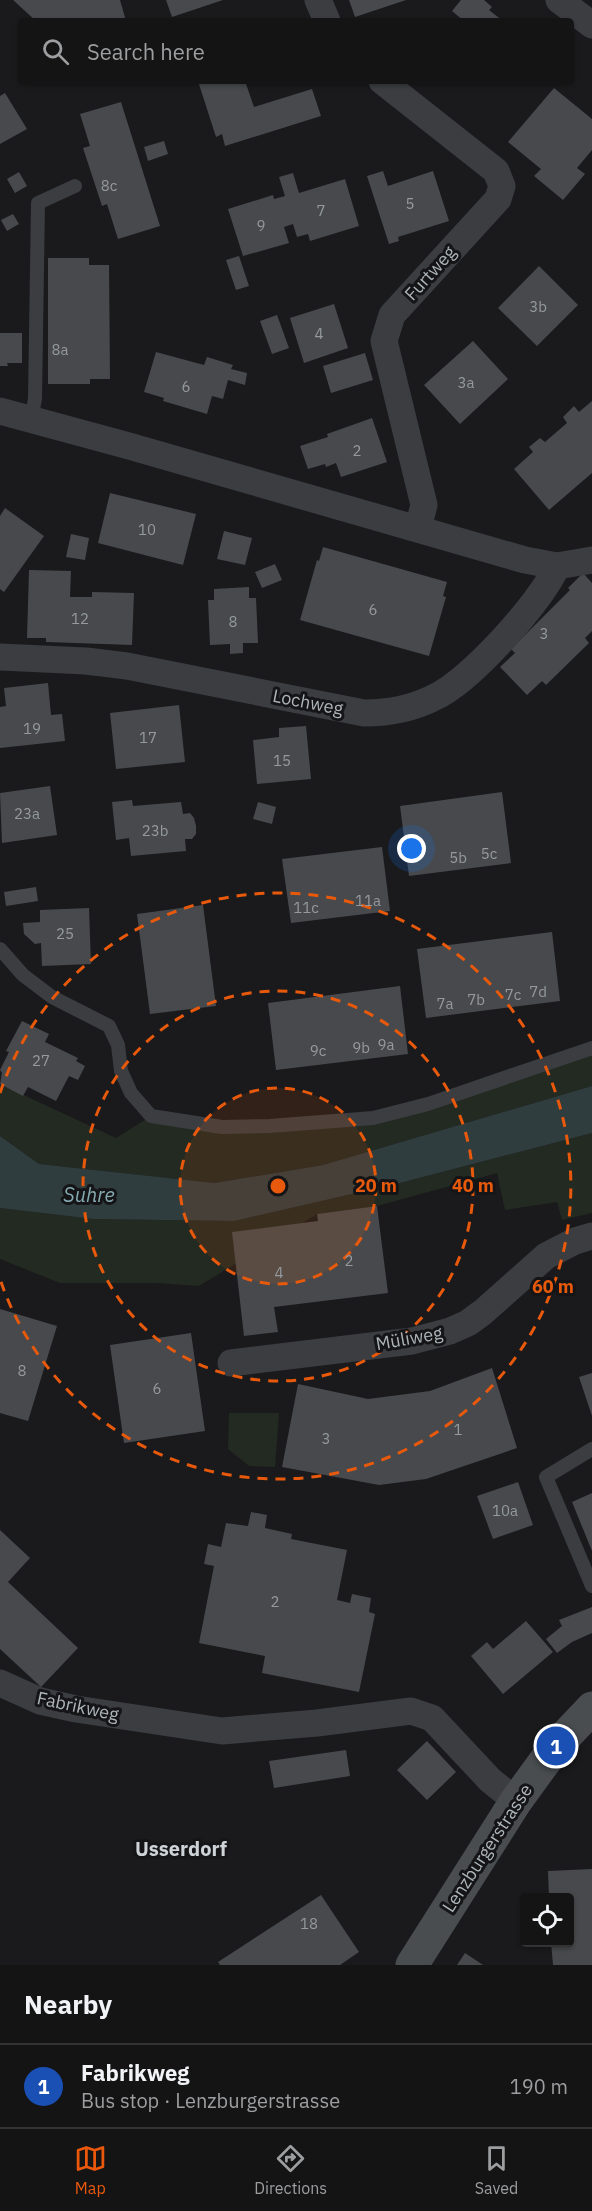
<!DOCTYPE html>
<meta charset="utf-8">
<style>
body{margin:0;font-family:"IBM Plex Sans",sans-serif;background:#212122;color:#f1f3f6}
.controls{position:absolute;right:18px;bottom:18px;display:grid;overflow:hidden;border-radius:6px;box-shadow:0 2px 4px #0004}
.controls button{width:54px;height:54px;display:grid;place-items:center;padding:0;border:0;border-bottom:2px solid #333334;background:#141415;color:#f1f3f6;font:30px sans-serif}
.you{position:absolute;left:412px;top:849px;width:21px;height:21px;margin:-15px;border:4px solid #fff;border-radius:50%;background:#1a73e8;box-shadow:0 0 0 9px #1a73e833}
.badge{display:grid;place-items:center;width:39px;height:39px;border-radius:50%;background:#ea580c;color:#fff;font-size:20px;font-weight:700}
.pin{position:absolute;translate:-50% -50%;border:3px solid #fff;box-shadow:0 2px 6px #0006}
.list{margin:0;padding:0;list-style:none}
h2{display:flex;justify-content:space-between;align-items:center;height:78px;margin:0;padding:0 24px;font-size:26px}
h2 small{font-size:20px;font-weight:400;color:#9d9ea0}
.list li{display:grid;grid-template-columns:39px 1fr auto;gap:18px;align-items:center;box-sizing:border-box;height:84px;padding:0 24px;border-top:2px solid #333334}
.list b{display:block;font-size:22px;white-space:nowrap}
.list p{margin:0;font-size:20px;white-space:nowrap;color:#9d9ea0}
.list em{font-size:20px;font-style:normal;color:#9d9ea0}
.icon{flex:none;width:33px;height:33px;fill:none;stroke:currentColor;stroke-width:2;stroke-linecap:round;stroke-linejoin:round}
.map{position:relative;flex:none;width:592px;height:1965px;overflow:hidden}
.search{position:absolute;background:#141415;box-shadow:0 2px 4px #0004;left:18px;right:18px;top:18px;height:66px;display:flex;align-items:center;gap:15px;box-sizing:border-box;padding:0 21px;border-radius:6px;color:#9d9ea0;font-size:22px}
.sheet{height:162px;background:#141415}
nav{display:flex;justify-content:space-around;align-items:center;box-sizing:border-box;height:84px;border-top:2px solid #333334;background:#141415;font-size:16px;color:#9d9ea0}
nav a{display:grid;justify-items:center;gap:3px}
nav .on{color:#ea580c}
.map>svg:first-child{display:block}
</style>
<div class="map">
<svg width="592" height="1965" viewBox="0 0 592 1965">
<rect width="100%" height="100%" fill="#1a1a1c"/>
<!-- green -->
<path fill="#232a22" d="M 592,1049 L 592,1086 L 323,1165 L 213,1183 L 39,1164 L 0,1136 L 0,1084 L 116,1138 L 151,1116 L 273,1133 L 434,1106 Z
M 592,1133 L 592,1213 L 562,1220 L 557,1202 L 505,1210 L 497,1173 L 377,1206 L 317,1214 L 199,1286 L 156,1283 L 60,1283 L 0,1259 L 0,1208 L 93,1219 L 234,1221 L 400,1183 Z
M 229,1413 L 279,1413 L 275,1467 L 249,1466 L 228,1449 Z"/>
<!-- water -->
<path fill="#303d3f" d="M 592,1086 L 592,1133 L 400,1183 L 234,1221 L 93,1219 L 0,1208 L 0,1136 L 39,1164 L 214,1183 L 323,1165 Z"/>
<!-- building -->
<path fill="#47494c" d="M 13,0 L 120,0 L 126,21 L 36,21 Z
M 166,0 L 223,0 L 172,17 Z
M 349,0 L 406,0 L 355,17 Z
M 461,0 L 484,0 L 492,7 L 489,10 L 503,21 L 464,21 L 452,11 Z
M 198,81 L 245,81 L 254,107 L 312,89 L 321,116 L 225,146 L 222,134 L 216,137 Z
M 554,88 L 592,119 L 592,150 L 577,168 L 585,174 L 563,200 L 534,176 L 541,169 L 508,142 Z
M 5,93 L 27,129 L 0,144 L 0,96 Z
M 121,102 L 160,226 L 118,239 L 107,204 L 102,206 L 83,148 L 90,146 L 80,114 Z
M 164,141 L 168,154 L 148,161 L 144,147 Z
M 383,171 L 388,186 L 433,171 L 449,221 L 398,237 L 399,241 L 389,244 L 367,176 Z
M 19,172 L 27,186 L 15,193 L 7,179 Z
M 293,173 L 299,193 L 345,179 L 359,226 L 310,241 L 308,234 L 297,237 L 293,224 L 284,227 L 289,243 L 243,256 L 228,209 L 273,195 L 274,199 L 285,196 L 279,177 Z
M 13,214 L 19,224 L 7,231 L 1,220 Z
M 239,256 L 249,286 L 236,290 L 226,260 Z
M 48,258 L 89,258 L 89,265 L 109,265 L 110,379 L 90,379 L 90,384 L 48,384 Z
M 539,266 L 578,305 L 537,346 L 498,308 Z
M 334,304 L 348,348 L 304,363 L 290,318 Z
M 277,315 L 289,348 L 272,354 L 260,321 Z
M 0,333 L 22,333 L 22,363 L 7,363 L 8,366 L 0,366 Z
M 473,341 L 508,379 L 460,424 L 424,385 Z
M 156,352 L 204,365 L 207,357 L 233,365 L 231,369 L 247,373 L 245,385 L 228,380 L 223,399 L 212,396 L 207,414 L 163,401 L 164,398 L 144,392 Z
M 365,353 L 373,380 L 331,393 L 323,366 Z
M 592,401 L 592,473 L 549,510 L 514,469 L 533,452 L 529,447 L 540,438 L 545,442 L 567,423 L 563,417 L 574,406 L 579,412 Z
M 372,418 L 387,462 L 341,477 L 336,463 L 326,467 L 325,464 L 308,469 L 300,446 L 328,437 L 327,434 Z
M 110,493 L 196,514 L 183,565 L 98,543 Z
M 5,508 L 44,536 L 4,592 L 0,589 L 0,516 Z
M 224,531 L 252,538 L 245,565 L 217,559 Z
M 71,534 L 89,538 L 85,560 L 66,557 Z
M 323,547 L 447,582 L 443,596 L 446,597 L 429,656 L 300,620 L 317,560 L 319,561 Z
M 275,564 L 282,580 L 262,588 L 255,572 Z
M 29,570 L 71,571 L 70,597 L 92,597 L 92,592 L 134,593 L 132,645 L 46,642 L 46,638 L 27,638 Z
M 583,573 L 592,583 L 592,631 L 585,638 L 589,643 L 546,685 L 542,681 L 527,695 L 500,667 L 515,653 L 511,649 L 570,590 L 568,588 Z
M 249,587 L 249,598 L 256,598 L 258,643 L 243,643 L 243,653 L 230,654 L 230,644 L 210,645 L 208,600 L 214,600 L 214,589 Z
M 48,683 L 51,715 L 62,714 L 65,741 L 0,748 L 0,707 L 6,706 L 4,688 Z
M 179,705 L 185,762 L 116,769 L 110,713 Z
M 306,726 L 311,779 L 257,784 L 253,740 L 279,737 L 279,728 Z
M 50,786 L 57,835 L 2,843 L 0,793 Z
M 502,792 L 511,863 L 409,876 L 400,806 Z
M 132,800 L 133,806 L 181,802 L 183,814 L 190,813 L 194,818 L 196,826 L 196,834 L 192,839 L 185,839 L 186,851 L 131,856 L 129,838 L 116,840 L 112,802 Z
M 258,802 L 276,807 L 272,824 L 253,819 Z
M 382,847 L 390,911 L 291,923 L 282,859 Z
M 36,887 L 38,901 L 6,906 L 4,892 Z
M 203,905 L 216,1006 L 150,1014 L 137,914 Z
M 89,908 L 91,964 L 42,966 L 41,943 L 35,944 L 24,934 L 23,923 L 40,922 L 40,910 Z
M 552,932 L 560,1001 L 426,1018 L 417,949 Z
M 400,986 L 408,1054 L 276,1070 L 268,1003 Z
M 22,1021 L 49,1034 L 45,1042 L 78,1058 L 76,1061 L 85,1066 L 78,1080 L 69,1076 L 56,1101 L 28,1087 L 23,1096 L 0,1084 L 2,1073 L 0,1070 L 9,1052 L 6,1051 Z
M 377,1206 L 388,1293 L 274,1307 L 278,1332 L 244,1336 L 232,1232 L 318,1221 L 317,1214 Z
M 0,1309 L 57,1326 L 28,1421 L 0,1413 Z
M 191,1333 L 205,1431 L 124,1443 L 110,1345 Z
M 492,1368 L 517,1448 L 426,1479 L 379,1485 L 282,1467 L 298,1384 L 368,1399 L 430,1391 Z
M 592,1373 L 592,1416 L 579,1377 Z
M 518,1482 L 533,1525 L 493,1539 L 477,1496 Z
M 592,1493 L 592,1551 L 572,1502 Z
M 251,1512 L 267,1515 L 265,1528 L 292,1534 L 291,1539 L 347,1550 L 337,1600 L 350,1603 L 352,1594 L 371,1598 L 369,1612 L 375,1614 L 359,1692 L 262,1673 L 265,1656 L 199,1643 L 214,1566 L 204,1564 L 208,1544 L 221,1547 L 226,1523 L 248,1526 Z
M 0,1530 L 30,1558 L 8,1582 L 78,1648 L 41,1687 L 0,1649 Z
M 592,1607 L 592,1633 L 572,1642 L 557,1653 L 546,1639 L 562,1626 L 559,1620 Z
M 526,1621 L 553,1652 L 503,1694 L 471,1656 L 487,1642 L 493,1649 Z
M 427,1741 L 456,1772 L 427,1800 L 397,1770 Z
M 346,1750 L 350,1776 L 274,1788 L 269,1761 Z
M 592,1869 L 592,1965 L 553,1965 L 551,1942 L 570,1942 L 570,1898 L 549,1898 L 548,1871 Z
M 321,1895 L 359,1952 L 340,1965 L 220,1965 L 218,1962 Z
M 465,1953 L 483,1965 L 457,1965 Z"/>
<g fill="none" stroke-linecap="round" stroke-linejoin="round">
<!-- lane -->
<path stroke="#3b3d41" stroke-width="14" d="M 31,420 L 35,399 L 38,203 L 75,186
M 0,949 L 23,975 L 52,997 L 109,1026 L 118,1045 L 121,1071 L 131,1093 L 151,1116 L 222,1127 L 270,1126 L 373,1118 L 428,1104 L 592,1048
M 592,1449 L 546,1477 L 592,1586"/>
<!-- street -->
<path stroke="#3b3d41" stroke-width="27" d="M 318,0 L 327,21
M 559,0 L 592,25
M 382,81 L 496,171 L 502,186 L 498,199 L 392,315 L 384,341 L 424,505 L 418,528
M 0,411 L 129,446 L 525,560 L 557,566 L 592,560
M 0,657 L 86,661 L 127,666 L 364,713 C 389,713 412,709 435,697 C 470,681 542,601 557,566
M 231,1363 L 412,1341 L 450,1331 L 468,1323 L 483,1312 L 546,1256 L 575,1241 L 592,1236
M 0,1683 L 40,1701 L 76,1709 L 222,1731 L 317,1723 L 411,1711 L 432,1718 L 490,1780 L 516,1801"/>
<!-- secondary -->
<path stroke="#494d50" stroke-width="33" d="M 412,1965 L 516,1801 L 556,1746 L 592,1708"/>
</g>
<!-- distance rings -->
<circle cx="278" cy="1186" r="98" fill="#e8590c" fill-opacity=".12"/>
<g fill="none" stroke="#e8590c" stroke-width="3" stroke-dasharray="10 8">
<circle cx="278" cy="1186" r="98"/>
<circle cx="278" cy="1186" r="195"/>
<path d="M0 1093A293 293 0 1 1 0 1279"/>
</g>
<g text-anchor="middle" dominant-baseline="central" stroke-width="6" stroke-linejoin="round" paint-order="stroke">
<!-- number labels -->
<g font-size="15" fill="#949a9e">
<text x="109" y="185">8c</text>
<text x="410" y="203">5</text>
<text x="321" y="210">7</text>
<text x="261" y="225">9</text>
<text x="538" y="306">3b</text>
<text x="319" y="333">4</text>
<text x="60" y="349">8a</text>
<text x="466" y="382">3a</text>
<text x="186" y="386">6</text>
<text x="357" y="450">2</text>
<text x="147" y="529">10</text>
<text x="373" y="609">6</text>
<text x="80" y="618">12</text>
<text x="233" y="621">8</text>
<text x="544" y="633">3</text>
<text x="32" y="728">19</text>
<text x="148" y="737">17</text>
<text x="282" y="760">15</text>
<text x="27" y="813">23a</text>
<text x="155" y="830">23b</text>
<text x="489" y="853">5c</text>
<text x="458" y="857">5b</text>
<text x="368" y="900">11a</text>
<text x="306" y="907">11c</text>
<text x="65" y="933">25</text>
<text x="538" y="991">7d</text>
<text x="513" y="994">7c</text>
<text x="476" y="999">7b</text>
<text x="445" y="1003">7a</text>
<text x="386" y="1044">9a</text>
<text x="361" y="1047">9b</text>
<text x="318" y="1050">9c</text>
<text x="41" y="1060">27</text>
<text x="349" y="1260">2</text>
<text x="279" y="1272">4</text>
<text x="22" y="1370">8</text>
<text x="157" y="1388">6</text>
<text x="458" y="1429">1</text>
<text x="326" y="1438">3</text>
<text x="505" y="1510">10a</text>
<text x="275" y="1601">2</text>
<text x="309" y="1923">18</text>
</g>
<!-- street labels -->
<g font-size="18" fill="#adb5ba" stroke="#151517">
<text transform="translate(430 273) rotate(-48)">Furtweg</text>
<text transform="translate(308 702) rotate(11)">Lochweg</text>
<text transform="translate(409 1338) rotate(-10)">Müliweg</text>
<text transform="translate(78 1706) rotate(12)">Fabrikweg</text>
<text transform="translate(487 1848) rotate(-57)">Lenzburgerstrasse</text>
</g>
<!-- water labels -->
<g font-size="20" font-style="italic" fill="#87abb3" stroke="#151517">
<text x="89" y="1194">Suhre</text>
</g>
<!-- neighbourhood labels -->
<g font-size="20" font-weight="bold" fill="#ced3d7" stroke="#151517">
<text x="181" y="1848">Usserdorf</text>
</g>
</g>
<circle cx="278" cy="1186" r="9" fill="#e8590c" stroke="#151517" stroke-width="3"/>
<g font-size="18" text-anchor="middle" font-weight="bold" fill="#e8590c" stroke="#151517" stroke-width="6" stroke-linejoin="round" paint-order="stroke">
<text x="376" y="1192">20 m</text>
<text x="473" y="1192">40 m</text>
<text x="553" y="1293">60 m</text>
</g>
</svg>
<div class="controls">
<button><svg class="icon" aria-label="locate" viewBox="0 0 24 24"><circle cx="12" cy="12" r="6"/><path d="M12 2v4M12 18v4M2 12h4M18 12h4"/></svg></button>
</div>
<div class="you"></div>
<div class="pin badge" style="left:556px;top:1746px;background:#1a4fb4">1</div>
<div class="search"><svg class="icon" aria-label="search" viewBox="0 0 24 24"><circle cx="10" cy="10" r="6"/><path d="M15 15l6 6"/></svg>Search here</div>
</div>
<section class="sheet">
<h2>Nearby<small></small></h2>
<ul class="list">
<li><span class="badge" style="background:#1a4fb4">1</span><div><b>Fabrikweg</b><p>Bus stop · Lenzburgerstrasse</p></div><em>190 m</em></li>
</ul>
</section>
<nav>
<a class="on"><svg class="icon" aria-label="map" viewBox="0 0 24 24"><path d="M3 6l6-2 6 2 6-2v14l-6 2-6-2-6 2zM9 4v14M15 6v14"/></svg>Map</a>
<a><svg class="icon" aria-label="directions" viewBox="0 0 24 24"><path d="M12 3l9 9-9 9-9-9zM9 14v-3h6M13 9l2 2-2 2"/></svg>Directions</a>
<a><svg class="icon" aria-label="saved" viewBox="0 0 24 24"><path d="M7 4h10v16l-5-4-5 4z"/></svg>Saved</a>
</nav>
